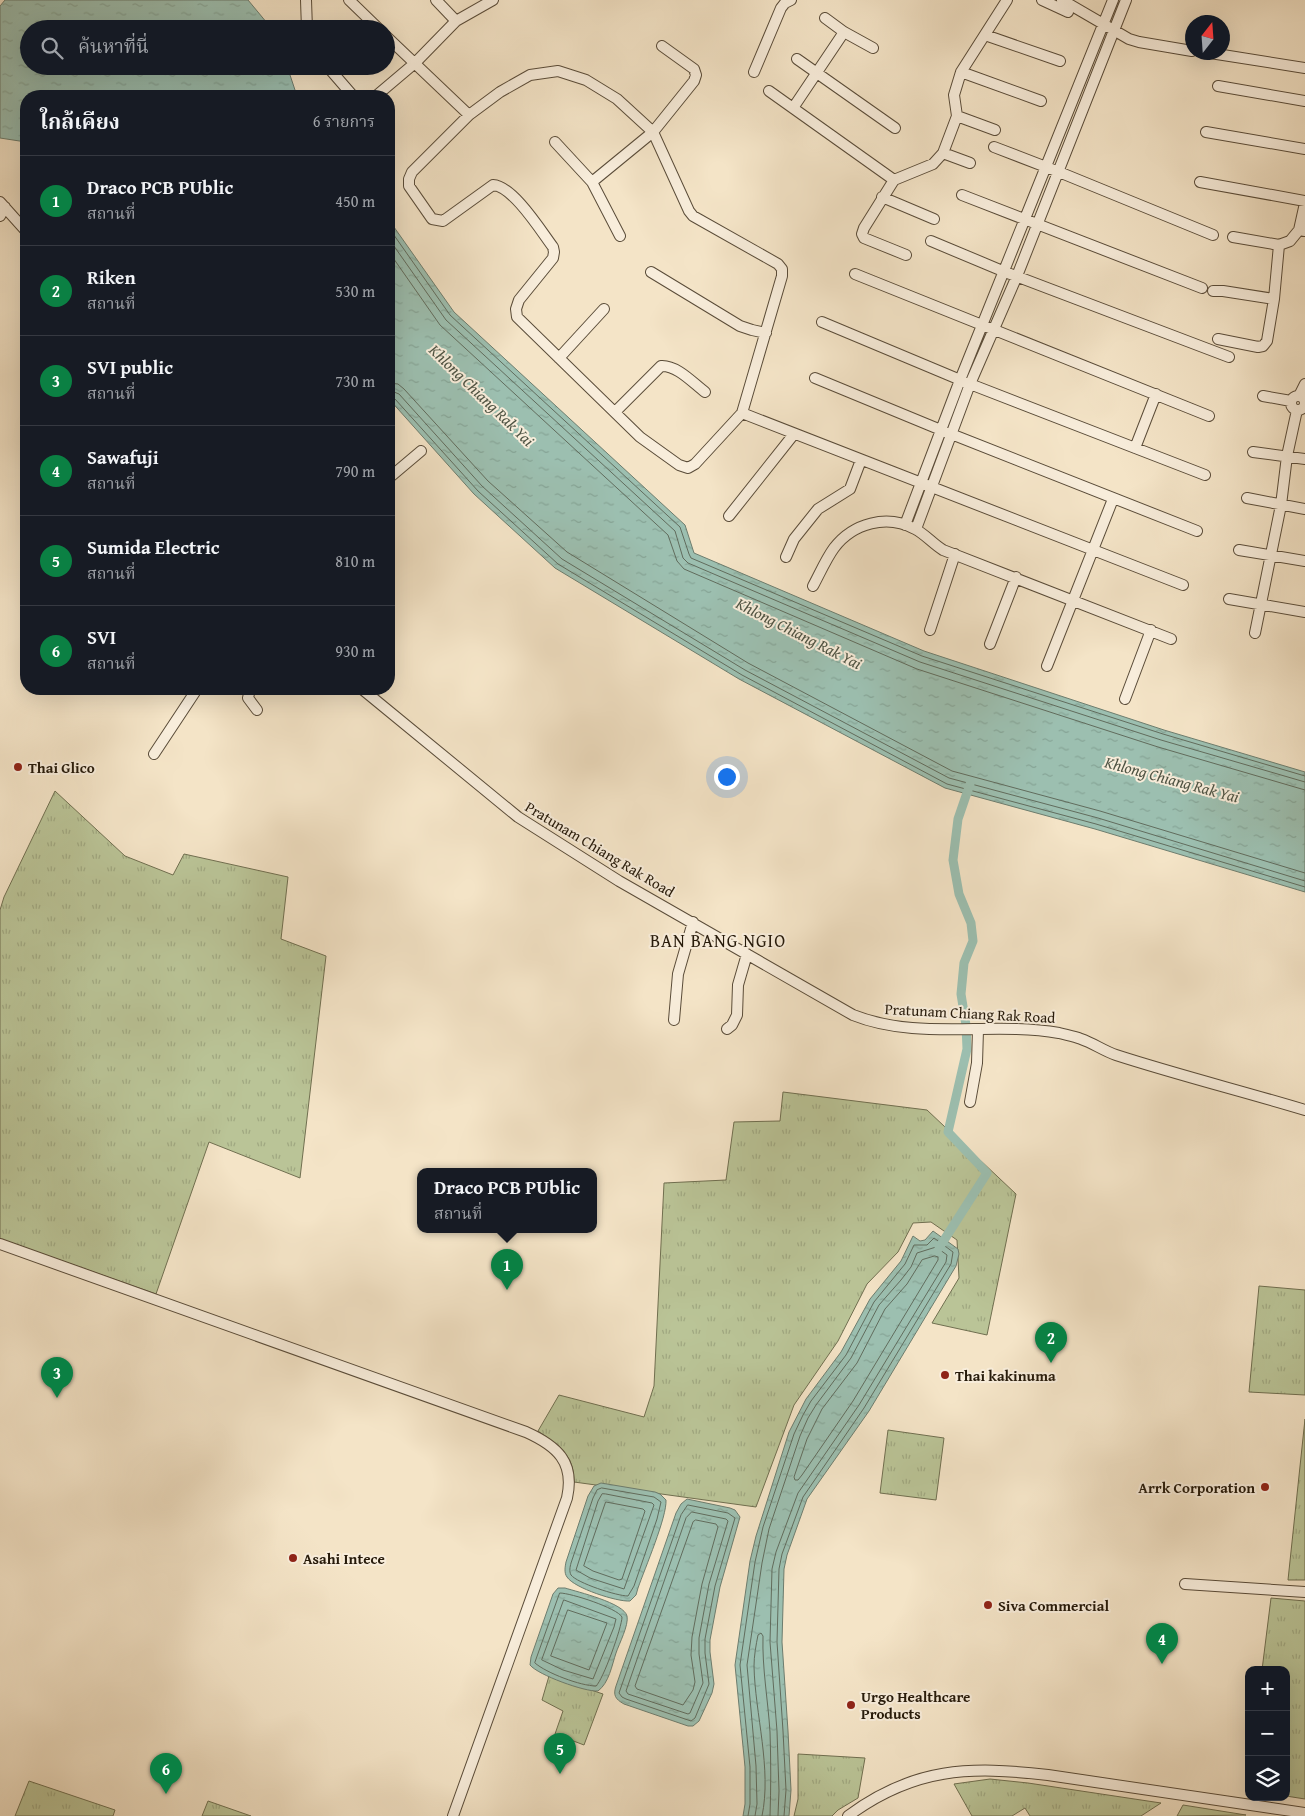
<!DOCTYPE html>
<html lang="th">
<meta charset="utf-8">
<style>
body{margin:0;font-family:"Gentium Book Plus","Noto Serif Thai",serif;background:#242831;color:#f1f3f6}
.controls{position:absolute;right:15px;bottom:15px;display:grid;overflow:hidden;border-radius:10px;box-shadow:0 5px 20px #0002}
.controls button{width:45px;height:45px;display:grid;place-items:center;padding:0;border:0;border-bottom:1px solid #363941;background:#171b24;color:#f1f3f6;font:25px sans-serif}
.compass{position:absolute;left:1185px;top:15px;width:45px;height:45px;border-radius:50%;background:#171b24;box-shadow:0 5px 20px #0002;rotate:17deg}
.you{position:absolute;left:726px;top:776px;width:18px;height:18px;margin:-12px;border:4px solid #fff;border-radius:50%;background:#1a73e8;box-shadow:0 0 0 8px #1a73e833}
.badge{display:grid;place-items:center;width:32px;height:32px;border-radius:50%;background:#0b8043;color:#fff;font-size:16px;font-weight:700}
.pin{position:absolute;translate:-50% -41px;filter:drop-shadow(0 1px 2px #0008)}
.pin::after{content:'';position:absolute;top:26px;width:18px;height:15px;background:inherit;clip-path:polygon(0 0,100% 0,50% 100%)}
.popup{position:absolute;left:417px;top:1168px;width:180px;height:65px;box-sizing:border-box;display:grid;place-content:center;border-radius:10px;background:#171b24;filter:drop-shadow(0 1px 4px #0005);font-size:16px;white-space:nowrap;color:#9ea1a6}
.popup b{font-size:19px;color:#f1f3f6}
.popup::after{content:'';position:absolute;left:50%;top:100%;margin-left:-10px;border:10px solid transparent;border-top-color:#171b24}
.list{margin:0;padding:0;list-style:none}
h2{display:flex;justify-content:space-between;align-items:center;height:65px;margin:0;padding:0 20px;font-size:21px}
h2 small{font-size:16px;font-weight:400;color:#9ea1a6}
.list li{display:grid;grid-template-columns:32px 1fr auto;gap:15px;align-items:center;box-sizing:border-box;height:90px;padding:0 20px;border-top:1px solid #363941}
.list b{display:block;font-size:19px;white-space:nowrap}
.list p{margin:0;font-size:16px;white-space:nowrap;color:#9ea1a6}
.list em{font-size:16px;font-style:normal;color:#9ea1a6}
.icon{flex:none;width:28px;height:28px;fill:none;stroke:currentColor;stroke-width:2;stroke-linecap:round;stroke-linejoin:round}
.map{position:relative;flex:none;width:1305px;height:1816px;overflow:hidden}
.search{position:absolute;background:#171b24;box-shadow:0 5px 20px #0002;left:20px;top:20px;width:375px;height:55px;display:flex;align-items:center;gap:12px;box-sizing:border-box;padding:0 18px;border-radius:28px;color:#9ea1a6;font-size:19px}
.panel{position:absolute;background:#171b24;box-shadow:0 5px 20px #0002;left:20px;top:90px;width:375px;height:605px;border-radius:20px}
.map>svg:first-child{display:block}
</style>
<div class="map">
<svg width="1305" height="1816" viewBox="0 0 1305 1816">
<defs>
<pattern id="grass-tufts" width="24" height="20" patternUnits="userSpaceOnUse" patternTransform="scale(1.25)"><rect width="24" height="20" fill="#bac497"/><path d="M3 7l-1-3M5 7V3M7 7l1-3M15 17l-1-3M17 17v-4M19 17l1-3" fill="none" stroke="#a0a881"/></pattern>
<pattern id="water-ripples" width="26" height="14" patternUnits="userSpaceOnUse" patternTransform="scale(1.25)"><rect width="26" height="14" fill="#9cbfb0"/><path d="M2 4q2-2 4 0t4 0M15 11q2-2 4 0t4 0" fill="none" stroke="#86a496"/></pattern>
</defs>
<rect width="100%" height="100%" fill="#f4e4c7"/>
<filter id="stains"><feTurbulence type="fractalNoise" baseFrequency=".004" numOctaves="4"/><feColorMatrix values="0 0 0 0 .2 0 0 0 0 .09 0 0 0 0 .02 0 0 0 .5 -.17"/></filter>
<radialGradient id="worn" r=".72"><stop offset=".6" stop-color="#630" stop-opacity="0"/><stop offset="1" stop-color="#630" stop-opacity=".3"/></radialGradient>
<!-- grass -->
<path fill="url(#grass-tufts)" stroke="#706f50" d="M 55,791 L 125,856 L 173,875 L 184,854 L 288,877 L 281,939 L 326,956 L 300,1178 L 209,1142 L 156,1294 L 0,1239 L 0,910 L 4,897 Z
M 783,1092 L 927,1110 L 1016,1194 L 987,1335 L 932,1323 L 959,1278 L 957,1240 L 931,1222 L 913,1223 L 898,1252 L 867,1284 L 838,1341 L 794,1405 L 756,1507 L 574,1482 C 574,1454 559,1446 538,1431 L 559,1395 L 644,1417 L 654,1386 L 664,1183 L 726,1180 L 734,1122 L 780,1121 Z
M 1259,1286 L 1305,1290 L 1305,1395 L 1249,1392 Z
M 1305,1419 L 1305,1580 L 1288,1580 Z
M 888,1430 L 944,1438 L 936,1500 L 880,1493 Z
M 1271,1598 L 1305,1601 L 1305,1799 L 1286,1796 L 1286,1670 L 1262,1670 Z
M 549,1676 L 603,1694 L 584,1745 L 555,1734 L 563,1711 L 542,1700 Z
M 798,1754 L 865,1758 L 858,1798 L 838,1810 L 832,1816 L 794,1816 L 798,1799 Z
M 990,1779 L 1028,1783 L 1161,1803 L 1141,1816 L 1030,1816 L 1025,1808 L 1012,1816 L 972,1816 L 954,1784 Z
M 29,1781 L 115,1810 L 113,1816 L 15,1816 Z
M 208,1801 L 251,1816 L 202,1816 Z
M 1183,1805 L 1246,1815 L 1177,1816 Z"/>
<!-- water -->
<path fill="url(#water-ripples)" stroke="#6d7d6e" d="M 5,0 L 248,0 L 272,29 L 29,29 L 29,66 L 287,66 L 297,96 L 26,96 L 26,142 L 0,138 L 0,6 Z
M 389,220 L 454,312 L 685,525 L 694,553 L 924,651 L 1164,730 L 1305,772 L 1305,892 L 1095,829 L 945,788 L 739,679 L 555,568 L 474,494 L 389,399 Z
M 933,1231 L 958,1249 L 959,1254 L 956,1266 L 869,1411 L 807,1499 L 787,1555 L 784,1569 L 782,1642 L 788,1731 L 791,1790 L 789,1816 L 743,1816 L 745,1804 L 745,1767 L 735,1665 L 750,1561 L 756,1536 L 789,1432 L 806,1399 L 841,1352 L 870,1299 L 901,1261 L 913,1236 L 920,1241 L 925,1240 Z
M 601,1483 L 655,1492 L 660,1494 L 666,1500 C 667,1517 645,1568 638,1588 L 636,1595 L 630,1601 C 617,1602 574,1588 567,1577 C 564,1573 565,1567 566,1562 L 588,1496 L 594,1486 Z
M 687,1499 L 730,1508 L 735,1510 L 740,1517 L 720,1587 L 710,1640 L 710,1652 L 714,1684 L 712,1693 L 699,1721 L 693,1726 L 688,1726 L 624,1704 C 615,1699 613,1695 616,1686 L 676,1513 L 681,1504 Z
M 558,1588 L 565,1588 C 578,1592 624,1603 627,1616 C 629,1625 619,1644 616,1653 C 612,1665 609,1683 598,1691 C 585,1692 538,1675 530,1665 L 531,1657 L 553,1594 Z"/>
<g fill="none" stroke-linecap="round" stroke-linejoin="round">
<!-- shore -->
<path stroke="#616c5d" stroke-width="1" d="M 389,228 L 450,315 L 680,527 L 689,554 L 691,558 L 922,656 L 1163,734 L 1305,776
M 389,239 L 446,320 L 675,531 L 683,558 L 688,563 L 920,662 L 1161,740 L 1305,782
M 389,252 L 440,325 L 668,535 L 677,561 L 684,569 L 917,669 L 1158,747 L 1305,790
M 389,383 L 398,384 L 404,389 L 488,481 L 567,552 L 748,663 L 952,771 L 1100,811 L 1305,873
M 389,390 L 399,394 L 482,486 L 562,559 L 745,670 L 949,778 L 1098,818 L 1305,881
M 389,397 L 395,399 L 478,491 L 558,564 L 742,675 L 947,784 L 1096,824 L 1305,887
M 935,1256 L 938,1257 L 938,1260 L 853,1401 L 802,1475 L 798,1480 L 795,1480 L 794,1477 L 807,1439 L 822,1409 L 857,1363 L 885,1309 L 907,1284 L 922,1260 Z
M 602,1488 L 654,1497 L 661,1502 L 657,1519 L 634,1586 L 628,1596 C 617,1596 577,1583 571,1575 C 569,1571 570,1567 571,1563 L 593,1498 L 597,1490 Z
M 606,1494 L 652,1503 L 654,1505 L 624,1589 L 590,1578 L 576,1570 L 598,1501 L 602,1494 Z
M 606,1502 L 643,1509 L 645,1511 L 622,1579 L 619,1580 L 593,1571 L 584,1566 Z
M 688,1505 L 728,1513 L 735,1518 L 715,1586 L 705,1639 L 705,1653 L 709,1684 L 695,1718 L 691,1721 L 626,1699 L 622,1697 L 619,1693 L 681,1515 Z
M 692,1512 L 726,1519 L 728,1521 L 709,1584 L 699,1638 L 699,1654 L 703,1683 L 690,1713 L 688,1714 L 628,1694 L 626,1691 L 686,1518 Z
M 696,1520 L 716,1524 L 718,1527 L 702,1584 L 692,1637 L 691,1655 L 695,1682 L 693,1690 L 683,1705 L 637,1689 L 635,1686 L 693,1522 Z
M 560,1593 C 571,1593 617,1608 622,1617 C 622,1627 603,1680 596,1686 C 581,1686 546,1673 535,1663 Z
M 564,1600 L 616,1619 L 614,1627 L 593,1679 L 563,1670 L 542,1660 Z
M 568,1610 L 607,1623 L 589,1670 L 551,1656 Z
M 748,1816 L 750,1804 L 750,1767 L 740,1665 L 755,1562 L 763,1527 L 794,1434 L 803,1415 L 811,1401 L 846,1355 L 874,1302 L 905,1264 L 914,1245 L 927,1245 L 934,1238 L 953,1252 L 951,1264 L 864,1408 L 803,1497 L 782,1554 L 779,1569 L 777,1642 L 783,1731 L 786,1790 L 784,1816
M 755,1816 L 757,1804 L 756,1766 L 747,1665 L 762,1563 L 769,1529 L 800,1436 L 808,1418 L 816,1405 L 851,1358 L 879,1305 L 901,1280 L 911,1267 L 917,1253 L 936,1247 L 947,1255 L 946,1262 L 859,1405 L 798,1493 L 776,1552 L 772,1569 L 770,1642 L 777,1731 L 779,1791 L 778,1816
M 762,1816 C 772,1769 755,1714 754,1666 C 754,1656 756,1645 758,1635 L 761,1633 L 763,1636 C 762,1668 768,1700 770,1732 C 771,1760 771,1788 770,1816"/>
<!-- canal -->
<path stroke="#9cbfb0" stroke-width="9" d="M 939,1248 L 987,1173 L 948,1132 L 967,1049 L 966,1025 L 961,994 L 964,963 L 973,941 L 971,923 L 959,894 L 953,860 L 958,819 L 970,784"/>
<!-- minor casing -->
<g stroke="#5a4c39" stroke-width="12">
<path id="minor" d="M 306,0 L 307,29
M 349,0 L 379,29
M 436,0 L 456,21
M 1042,0 L 1068,12
M 1062,0 L 1129,39 L 1139,42 L 1192,51
M 825,18 L 844,32 L 873,48
M 985,35 L 1060,61
M 386,36 L 469,115
M 1204,52 L 1305,68
M 797,59 L 895,128
M 327,66 L 353,96
M 558,71 L 586,80 L 617,99 L 653,132 L 689,211 L 693,216 L 778,264 L 782,269 L 782,276 L 742,413 L 695,464 L 688,468 L 679,465 L 640,437 L 517,317 L 516,309 L 519,300 L 553,258 L 554,252 L 553,247 C 541,231 513,186 493,185 L 443,221 L 432,219 L 409,186 L 409,179 L 412,172 L 469,115 L 500,92 L 530,75 Z
M 754,72 L 781,8 L 785,3 L 791,0
M 961,72 L 1041,101
M 1218,86 L 1305,101
M 769,91 L 894,180
M 376,96 L 415,63 L 456,21 L 493,0
M 793,108 L 844,32
M 957,116 L 995,130
M 1206,132 L 1305,149
M 555,142 L 592,182 L 620,236
M 994,147 L 1059,172 L 1213,235
M 943,153 L 970,163
M 592,182 L 653,132 L 694,81 L 696,75 L 694,69 L 662,46
M 1200,182 L 1305,201
M 962,195 L 1202,288
M 882,197 L 934,219
M 0,202 L 26,231
M 1305,203 L 1299,230 L 1305,231
M 0,216 L 5,207
M 1233,237 L 1279,245 L 1290,241 L 1299,230
M 931,241 L 1005,272 L 1229,357
M 906,255 L 864,238 L 862,234 L 864,228 L 894,180 L 933,164 L 943,153 L 957,116 L 954,95 L 961,72 L 1007,0
M 651,272 L 740,326 L 752,330 L 766,333
M 855,274 L 1209,416
M 1213,291 L 1223,291 L 1274,299 L 1267,341 L 1263,346 L 1258,347 L 1218,339
M 1274,299 L 1279,245
M 822,322 L 970,384 L 1205,475
M 559,358 L 604,309
M 815,378 L 941,430 L 1197,531
M 1263,396 L 1291,401
M 1299,396 L 1305,384
M1291 403a7 7 0 1 1 14 0a7 7 0 1 1-14 0Z
M 615,412 L 661,366 C 677,365 693,383 705,392
M 742,413 L 1183,585
M 1135,448 L 1156,394
M 1253,452 L 1305,459
M 389,478 L 421,451
M 1247,498 L 1305,509
M 729,516 L 794,434
M 905,525 L 960,380 L 1113,0
M 916,529 L 970,384 L 1017,276 L 1126,0
M 1239,550 L 1305,561
M 786,557 L 794,539 L 818,509 L 850,489 L 861,460
M 813,586 C 820,573 826,559 834,548 C 853,523 887,514 915,529 C 925,534 933,544 943,550 L 1171,639
M 1229,599 L 1305,612
M 930,630 L 955,554
M 1255,633 L 1281,505 L 1287,456 L 1297,410
M 990,644 L 1016,577
M 1047,666 L 1113,499
M 250,689 L 248,698 L 257,710
M 362,689 L 518,817 L 619,881 L 853,1015 C 918,1041 991,1021 1059,1033 C 1066,1035 1074,1036 1081,1039 C 1093,1043 1104,1051 1116,1055 C 1178,1075 1242,1091 1305,1110
M 1125,699 L 1151,630
M 154,754 L 197,689
M 674,1020 L 678,974 L 693,922
M 727,1029 L 732,1025 L 737,1015 L 738,985 L 747,954
M 970,1102 L 977,1063 L 978,1030
M 0,1244 L 526,1432 C 557,1446 575,1462 567,1498 L 453,1816
M 1185,1584 L 1305,1592
M 848,1816 C 914,1767 970,1766 1048,1775 L 1305,1813"/>
</g>
<!-- minor -->
<use href="#minor" stroke="#f8eddb" stroke-width="10"/>
</g>
<!-- markers -->
<g fill="#8f2418" stroke="#f8eddb" stroke-width="2">
<circle cx="18" cy="767" r="5"/>
<circle cx="945" cy="1375" r="5"/>
<circle cx="1265" cy="1487" r="5"/>
<circle cx="293" cy="1558" r="5"/>
<circle cx="988" cy="1605" r="5"/>
<circle cx="851" cy="1705" r="5"/>
</g>
<g text-anchor="middle" dominant-baseline="central" stroke-width="4" stroke-linejoin="round" paint-order="stroke">
<!-- poi labels -->
<g font-size="15" font-weight="bold" fill="#261a0a" stroke="#f8eddb" text-anchor="start">
<text x="28" y="767">Thai Glico</text>
<text x="955" y="1375">Thai kakinuma</text>
<text x="1255" y="1487" text-anchor="end">Arrk Corporation</text>
<text x="303" y="1558">Asahi Intece</text>
<text x="998" y="1605">Siva Commercial</text>
<text x="861" y="1696">Urgo Healthcare<tspan x="861" dy="17">Products</tspan></text>
</g>
<!-- street labels -->
<g font-size="15" fill="#261a0a" stroke="#f8eddb">
<text transform="translate(600 849) rotate(31)">Pratunam Chiang Rak Road</text>
<text transform="translate(970 1013) rotate(3)">Pratunam Chiang Rak Road</text>
</g>
<!-- water labels -->
<g font-size="16" font-style="italic" fill="#4f5444" stroke="#f8eddb">
<text transform="translate(482 395) rotate(44)">Khlong Chiang Rak Yai</text>
<text transform="translate(799 633) rotate(27)">Khlong Chiang Rak Yai</text>
<text transform="translate(1172 779) rotate(15)">Khlong Chiang Rak Yai</text>
</g>
<!-- quarter labels -->
<g font-size="18" letter-spacing="1" fill="#261a0a" stroke="#f8eddb">
<text x="718" y="940">BAN BANG NGIO</text>
</g>
</g>
<rect width="100%" height="100%" filter="url(#stains)"/>
<rect width="100%" height="100%" fill="url(#worn)"/>
</svg>
<div class="controls">
<button>+</button>
<button>−</button>
<button><svg class="icon" aria-label="layers" viewBox="0 0 24 24"><path d="M12 4l9 5-9 5-9-5zM3 14l9 5 9-5"/></svg></button>
</div>
<svg class="compass" viewBox="-18 -18 36 36"><path d="M0-13l5 13h-10z" fill="#e53935"/><path d="M0 13l5-13h-10z" fill="#9ea1a6"/></svg>
<div class="you"></div>
<div class="pin badge" style="left:507px;top:1290px">1</div>
<div class="popup"><b>Draco PCB PUblic</b>สถานที่</div>
<div class="pin badge" style="left:1051px;top:1363px">2</div>
<div class="pin badge" style="left:57px;top:1398px">3</div>
<div class="pin badge" style="left:1162px;top:1664px">4</div>
<div class="pin badge" style="left:560px;top:1774px">5</div>
<div class="pin badge" style="left:166px;top:1794px">6</div>
<div class="search"><svg class="icon" aria-label="search" viewBox="0 0 24 24"><circle cx="10" cy="10" r="6"/><path d="M15 15l6 6"/></svg>ค้นหาที่นี่</div>
<section class="panel">
<h2>ใกล้เคียง<small>6 รายการ</small></h2>
<ul class="list">
<li><span class="badge">1</span><div><b>Draco PCB PUblic</b><p>สถานที่</p></div><em>450 m</em></li>
<li><span class="badge">2</span><div><b>Riken</b><p>สถานที่</p></div><em>530 m</em></li>
<li><span class="badge">3</span><div><b>SVI public</b><p>สถานที่</p></div><em>730 m</em></li>
<li><span class="badge">4</span><div><b>Sawafuji</b><p>สถานที่</p></div><em>790 m</em></li>
<li><span class="badge">5</span><div><b>Sumida Electric</b><p>สถานที่</p></div><em>810 m</em></li>
<li><span class="badge">6</span><div><b>SVI</b><p>สถานที่</p></div><em>930 m</em></li>
</ul>
</section>
</div>
